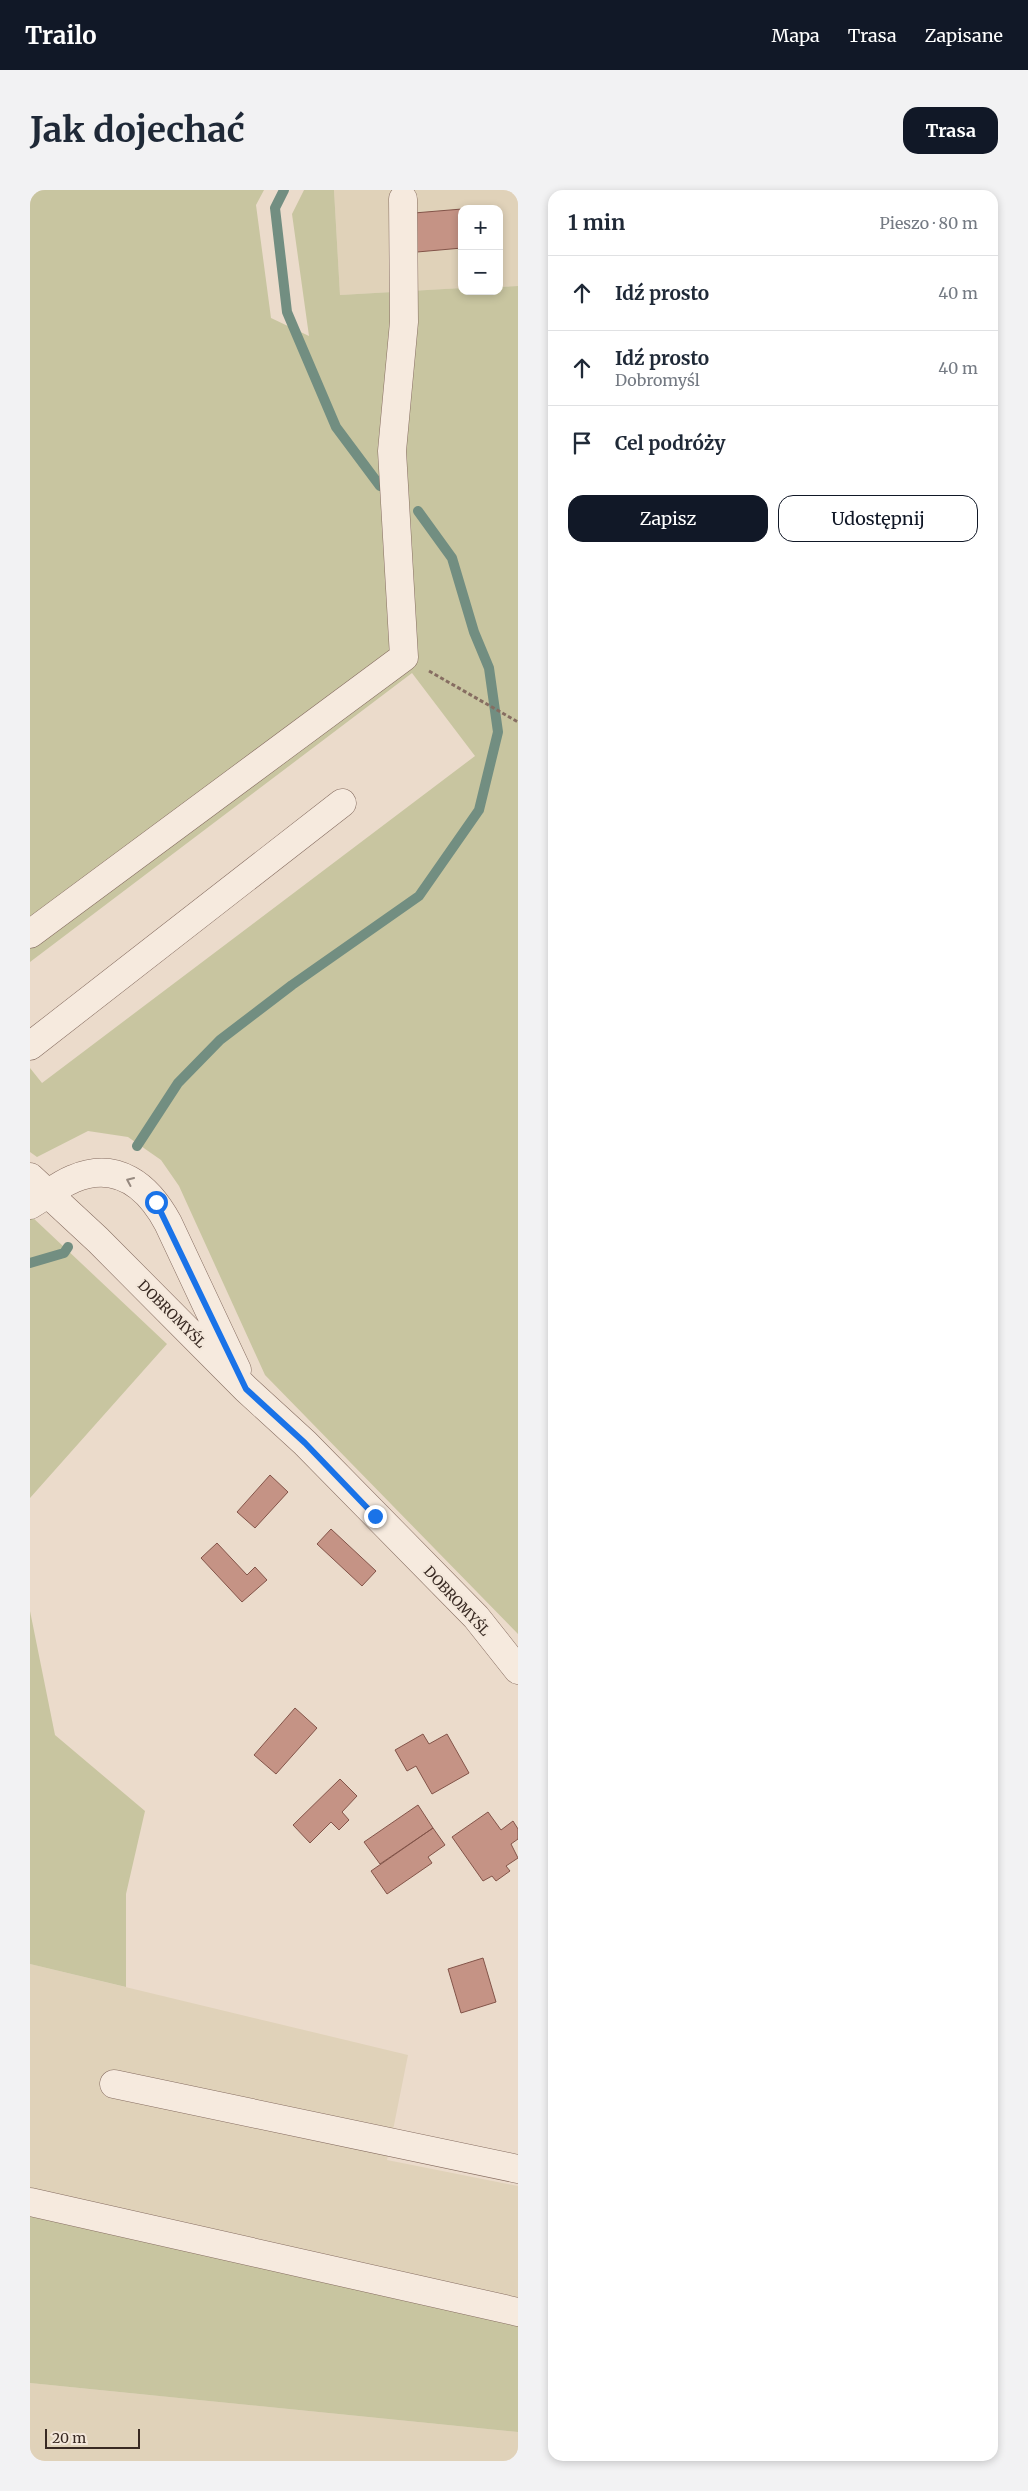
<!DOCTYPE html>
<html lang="pl">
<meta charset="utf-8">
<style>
body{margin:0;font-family:Merriweather,serif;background:#f2f2f3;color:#1f2937}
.controls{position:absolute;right:15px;top:15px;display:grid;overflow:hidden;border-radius:10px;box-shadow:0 2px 8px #0003}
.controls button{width:45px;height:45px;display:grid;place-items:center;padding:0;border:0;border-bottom:1px solid #e0e1e3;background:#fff;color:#1f2937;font:25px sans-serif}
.scale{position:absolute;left:15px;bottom:12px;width:95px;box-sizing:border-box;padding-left:5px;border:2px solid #382922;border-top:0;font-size:14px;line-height:18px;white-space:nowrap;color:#382922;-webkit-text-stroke:4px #f3e7da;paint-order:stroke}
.stop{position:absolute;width:15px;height:15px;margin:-11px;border:4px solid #1a73e8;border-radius:50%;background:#fff}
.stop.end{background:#1a73e8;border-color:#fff;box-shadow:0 1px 5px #0008}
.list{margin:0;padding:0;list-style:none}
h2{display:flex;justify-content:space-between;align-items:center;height:65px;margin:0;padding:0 20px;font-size:21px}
h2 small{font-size:16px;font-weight:400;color:#747a83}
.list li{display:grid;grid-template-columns:32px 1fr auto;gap:15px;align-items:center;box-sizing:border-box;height:75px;padding:0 20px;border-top:1px solid #e0e1e3}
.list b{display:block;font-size:19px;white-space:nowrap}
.list p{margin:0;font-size:16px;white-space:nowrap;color:#747a83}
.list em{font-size:16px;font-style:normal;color:#747a83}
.actions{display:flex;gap:10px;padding:15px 20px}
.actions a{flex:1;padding:11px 0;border:1px solid #111827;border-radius:15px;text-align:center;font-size:18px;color:#111827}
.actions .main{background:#111827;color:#fff}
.icon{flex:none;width:28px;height:28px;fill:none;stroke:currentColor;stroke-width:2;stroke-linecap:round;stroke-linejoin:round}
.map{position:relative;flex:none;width:488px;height:2271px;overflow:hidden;border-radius:15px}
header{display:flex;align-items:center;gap:30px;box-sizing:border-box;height:70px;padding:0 25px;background:#111827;color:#fff}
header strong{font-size:24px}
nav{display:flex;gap:28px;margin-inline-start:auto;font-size:18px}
.intro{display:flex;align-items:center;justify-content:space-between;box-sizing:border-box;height:120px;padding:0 30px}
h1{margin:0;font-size:35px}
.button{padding:12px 22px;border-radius:15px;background:#111827;color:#fff;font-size:18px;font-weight:700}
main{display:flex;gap:30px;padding:0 30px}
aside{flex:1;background:#fff;border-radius:15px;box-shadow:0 2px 8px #0003}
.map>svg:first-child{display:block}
</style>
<header>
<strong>Trailo</strong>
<nav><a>Mapa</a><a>Trasa</a><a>Zapisane</a></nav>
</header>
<div class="intro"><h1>Jak dojechać</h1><a class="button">Trasa</a></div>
<main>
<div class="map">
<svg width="488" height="2271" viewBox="0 0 488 2271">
<rect width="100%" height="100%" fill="#ebdbcb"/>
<!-- farmland -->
<path fill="#e0d2b9" d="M 304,0 L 488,0 L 488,96 L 469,97 L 469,19 L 432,19 L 432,98 L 310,105 Z
M 0,1774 L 378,1865 L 357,1970 L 488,1996 L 488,2122 L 0,2012 Z
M 0,2193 L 488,2242 L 488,2271 L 0,2271 Z"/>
<!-- green -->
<path fill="#c8c5a0" d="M 0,0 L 234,0 L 226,15 L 241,128 L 279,146 L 262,24 L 274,0 L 304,0 L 310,105 L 432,98 L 432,101 L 469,101 L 469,97 L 488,96 L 488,1444 L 235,1185 L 149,996 L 131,970 L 98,947 L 58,941 L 7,967 L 0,962 L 0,878 L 12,893 L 445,566 L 382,483 L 0,772 Z
M 0,1025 L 137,1154 L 0,1308 Z
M 0,1421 L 25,1545 L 115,1621 L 96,1704 L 96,1797 L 0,1774 Z
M 0,2013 L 488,2133 L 488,2242 L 0,2193 Z"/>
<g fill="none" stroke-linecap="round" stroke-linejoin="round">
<!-- stream -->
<path stroke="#728e81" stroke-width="10" d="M 254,0 L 245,18 L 257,122 L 306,237 L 350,296
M 107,956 L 148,893 L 190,850 L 262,795 L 389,706 L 449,620 L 468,542 L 459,478 L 444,442 L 422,368 L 388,321
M 0,1073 L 34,1063 L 38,1057"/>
</g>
<!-- building -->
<path fill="#c59385" stroke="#835449" d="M 461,16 L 461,19 L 434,19 Z
M 432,19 L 432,58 L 387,62 L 384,23 Z
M 240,1285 L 258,1302 L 225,1338 L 207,1322 Z
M 301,1339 L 346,1381 L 332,1396 L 287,1354 Z
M 187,1353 L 217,1385 L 225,1377 L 237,1390 L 212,1412 L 171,1368 Z
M 265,1518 L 287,1538 L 246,1584 L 224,1565 Z
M 393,1544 L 399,1554 L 417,1544 L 439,1583 L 402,1604 L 386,1576 L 377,1581 L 365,1560 Z
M 310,1589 L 327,1606 L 312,1622 L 319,1630 L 309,1640 L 301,1632 L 280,1653 L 263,1635 Z
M 388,1615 L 403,1638 L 350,1674 L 334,1652 Z
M 458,1622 L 471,1640 L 483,1631 L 488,1639 L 488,1649 L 481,1654 L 488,1668 L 476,1676 L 480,1681 L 466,1691 L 462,1686 L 453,1691 L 422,1647 Z
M 403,1638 L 415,1655 L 398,1667 L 402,1673 L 357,1704 L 341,1681 Z
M 453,1768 L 466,1812 L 431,1823 L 418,1779 Z"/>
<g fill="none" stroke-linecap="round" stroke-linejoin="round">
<!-- minor casing -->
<g stroke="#866d61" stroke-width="29">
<path id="minor" d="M 0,744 L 374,467 L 362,261 L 374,132 L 373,9
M 0,856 L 312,613
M 0,987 L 68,1050 L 216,1199 L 275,1253 L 446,1427 L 488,1480
M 0,1015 C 14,1007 28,995 43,989 C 87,970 118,996 138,1033 L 207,1180
M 84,1894 L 488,1979
M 0,2012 L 488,2122"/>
</g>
<!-- path -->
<path stroke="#866d61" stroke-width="3" stroke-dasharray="4 2.5" stroke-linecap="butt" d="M 399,481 L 488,532"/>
<!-- minor -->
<use href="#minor" stroke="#f6eade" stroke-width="28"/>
</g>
<!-- one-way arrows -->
<defs><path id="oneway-chevron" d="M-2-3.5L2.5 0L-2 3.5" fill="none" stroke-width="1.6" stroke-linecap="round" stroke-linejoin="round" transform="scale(1.25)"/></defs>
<use stroke="#978a80" href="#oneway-chevron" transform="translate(100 991) rotate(-156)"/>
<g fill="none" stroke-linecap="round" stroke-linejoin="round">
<!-- route -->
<path stroke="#1a73e8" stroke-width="6" d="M 126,1012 L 216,1199 L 275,1253 L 345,1326"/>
</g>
<g text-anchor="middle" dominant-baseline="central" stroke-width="4.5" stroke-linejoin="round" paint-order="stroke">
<!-- street labels -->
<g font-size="14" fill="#382922" stroke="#f3e7da">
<text transform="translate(142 1124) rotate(45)">DOBROMYŚL</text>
<text transform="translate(427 1411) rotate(47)">DOBROMYŚL</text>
</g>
</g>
</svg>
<div class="controls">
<button>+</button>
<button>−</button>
</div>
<div class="scale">20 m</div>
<div class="stop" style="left:126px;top:1012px"></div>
<div class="stop end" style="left:345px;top:1326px"></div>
</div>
<aside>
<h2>1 min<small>Pieszo · 80 m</small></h2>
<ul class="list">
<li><svg class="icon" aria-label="ahead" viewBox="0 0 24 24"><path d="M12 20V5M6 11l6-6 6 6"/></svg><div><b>Idź prosto</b></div><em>40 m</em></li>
<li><svg class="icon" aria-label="ahead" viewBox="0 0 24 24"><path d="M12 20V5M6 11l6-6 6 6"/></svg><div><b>Idź prosto</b><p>Dobromyśl</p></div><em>40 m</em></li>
<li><svg class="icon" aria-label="arrive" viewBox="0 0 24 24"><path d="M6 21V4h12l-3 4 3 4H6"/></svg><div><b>Cel podróży</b></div></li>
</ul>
<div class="actions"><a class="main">Zapisz</a><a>Udostępnij</a></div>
</aside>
</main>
